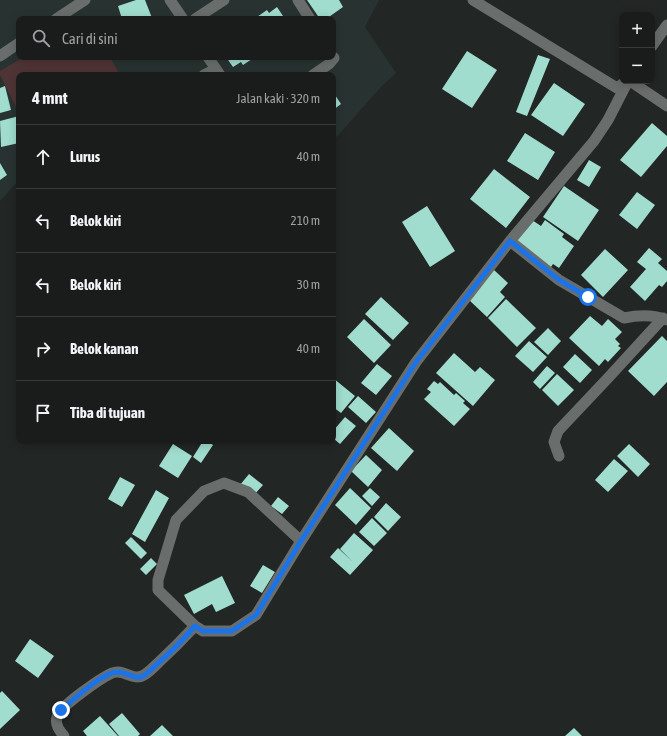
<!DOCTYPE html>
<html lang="id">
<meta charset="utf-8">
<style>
body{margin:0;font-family:"Asap Condensed",sans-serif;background:#272929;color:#f1f3f6}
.controls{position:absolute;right:12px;top:12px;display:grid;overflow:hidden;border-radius:8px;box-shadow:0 2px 10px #0003}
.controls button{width:36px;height:36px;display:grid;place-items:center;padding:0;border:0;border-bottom:1px solid #383a3b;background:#1a1c1c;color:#f1f3f6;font:20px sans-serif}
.stop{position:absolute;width:12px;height:12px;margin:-9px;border:3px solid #1a73e8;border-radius:50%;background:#fff}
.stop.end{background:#1a73e8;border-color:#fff;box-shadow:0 1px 4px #0008}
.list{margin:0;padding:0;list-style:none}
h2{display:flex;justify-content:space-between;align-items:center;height:52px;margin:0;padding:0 16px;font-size:17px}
h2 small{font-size:13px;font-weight:400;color:#9fa1a3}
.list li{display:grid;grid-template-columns:26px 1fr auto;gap:12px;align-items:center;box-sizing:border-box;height:64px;padding:0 16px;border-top:1px solid #383a3b}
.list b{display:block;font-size:15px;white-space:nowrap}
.list em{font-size:13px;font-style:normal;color:#9fa1a3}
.icon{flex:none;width:22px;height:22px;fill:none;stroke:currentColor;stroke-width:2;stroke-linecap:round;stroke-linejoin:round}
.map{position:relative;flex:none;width:667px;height:736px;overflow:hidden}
.search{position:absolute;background:#1a1c1c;box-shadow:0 2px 10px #0003;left:16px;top:16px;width:320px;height:44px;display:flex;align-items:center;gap:10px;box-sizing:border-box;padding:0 14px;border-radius:8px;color:#9fa1a3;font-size:15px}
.panel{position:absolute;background:#1a1c1c;box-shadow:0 2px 10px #0003;left:16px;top:72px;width:320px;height:372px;border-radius:8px}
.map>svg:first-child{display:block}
</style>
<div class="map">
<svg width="667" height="736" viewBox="0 0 667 736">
<rect width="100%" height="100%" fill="#222625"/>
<!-- built -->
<path fill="#283331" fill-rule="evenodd" d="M 0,0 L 379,0 L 365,27 L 396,73 L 380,88 L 333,141 L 333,75 L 19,75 L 19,180 L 0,201 ZM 19,19 L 333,19 L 333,57 L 19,57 Z"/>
<!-- green -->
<path fill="#4f3435" d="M 24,57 L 110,57 L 120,75 L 19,75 L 19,113 L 0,75 L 0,71 Z"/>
<!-- building -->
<path fill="#a0ddcf" d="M 136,0 L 145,0 L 152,18 L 148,19 L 122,19 L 118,6 Z
M 307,0 L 339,0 L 343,7 L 326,19 L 320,19 Z
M 277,7 L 285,19 L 254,19 L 267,10 L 269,13 Z
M 467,51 L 497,70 L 472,108 L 442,89 Z
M 538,55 L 550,59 L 527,116 L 516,112 Z
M 226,57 L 255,57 L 243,65 L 241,62 L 233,67 Z
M 554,83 L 585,104 L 563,136 L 531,115 Z
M 5,86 L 11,110 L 0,113 L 0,88 Z
M 333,92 L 341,104 L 333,110 Z
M 19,116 L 19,143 L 1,147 L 0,121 Z
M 652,123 L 667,136 L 667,146 L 641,177 L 620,160 Z
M 525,133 L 555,152 L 538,180 L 507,161 Z
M 589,160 L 601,167 L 589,187 L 577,180 Z
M 0,163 L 7,175 L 0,180 Z
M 494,169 L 530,197 L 506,228 L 470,199 Z
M 564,186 L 599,210 L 578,241 L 543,217 Z
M 637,192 L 655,205 L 637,229 L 619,215 Z
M 427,206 L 455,251 L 430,267 L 402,222 Z
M 532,220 L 541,226 L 545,220 L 564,234 L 562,237 L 574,246 L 559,268 L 553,264 L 549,270 L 516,242 Z
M 649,248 L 662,259 L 658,263 L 667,271 L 667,281 L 662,287 L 659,285 L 645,301 L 630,287 L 646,269 L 637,262 Z
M 605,249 L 628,270 L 603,297 L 581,275 Z
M 494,270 L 508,283 L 500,292 L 505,297 L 487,317 L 468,299 Z
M 381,297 L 409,323 L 393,340 L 365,314 Z
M 506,299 L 536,328 L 517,347 L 488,318 Z
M 590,316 L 602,326 L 608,319 L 622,332 L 615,339 L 620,344 L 618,346 L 621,348 L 608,362 L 605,359 L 599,366 L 569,338 Z
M 364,319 L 391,345 L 374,363 L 347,337 Z
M 548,328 L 561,341 L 548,355 L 534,342 Z
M 662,336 L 667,341 L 667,382 L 654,396 L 628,371 Z
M 529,341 L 547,357 L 533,372 L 515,356 Z
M 454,353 L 475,372 L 480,367 L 495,380 L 473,406 L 436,373 Z
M 575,354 L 592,370 L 580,383 L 563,367 Z
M 377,364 L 392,376 L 376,395 L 361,383 Z
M 547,366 L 555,373 L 540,389 L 533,382 Z
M 557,374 L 574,390 L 558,406 L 542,390 Z
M 333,378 L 355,396 L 341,413 L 333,407 Z
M 434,381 L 438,384 L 440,382 L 454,395 L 456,393 L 465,401 L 463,403 L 470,409 L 454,426 L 424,399 L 431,392 L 427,389 Z
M 358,396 L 376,412 L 366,423 L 348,407 Z
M 345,417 L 356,426 L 340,444 L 333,438 L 333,431 Z
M 389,428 L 414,451 L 397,471 L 371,448 Z
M 203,441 L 207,441 L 213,445 L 201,463 L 193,457 Z
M 173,444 L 192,456 L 178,478 L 159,466 Z
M 629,444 L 650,464 L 638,477 L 617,456 Z
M 366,455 L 382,470 L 368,487 L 351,471 Z
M 614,459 L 628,471 L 608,492 L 595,480 Z
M 249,474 L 263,485 L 253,496 L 240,485 Z
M 120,477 L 135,485 L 122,507 L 108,499 Z
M 350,488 L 371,508 L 356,525 L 335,505 Z
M 370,488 L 380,497 L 372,506 L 362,496 Z
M 156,490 L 169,498 L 145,542 L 132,534 Z
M 278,497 L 289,506 L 282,514 L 271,506 Z
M 386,503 L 401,517 L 388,531 L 374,517 Z
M 372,518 L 387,533 L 374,546 L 359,532 Z
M 354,533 L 373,550 L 350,575 L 330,557 L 338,548 L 353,562 L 340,549 Z
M 131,537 L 147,553 L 141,559 L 125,543 Z
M 151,558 L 157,564 L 146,575 L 140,569 Z
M 263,565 L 275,572 L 262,593 L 250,586 Z
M 222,576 L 235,603 L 216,612 L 212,604 L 194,614 L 184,595 Z
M 30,639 L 54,656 L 38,678 L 15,661 Z
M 2,691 L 20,710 L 0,729 L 0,693 Z
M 122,713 L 140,734 L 138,736 L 119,736 L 109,724 Z
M 100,716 L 118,736 L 87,736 L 83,731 Z
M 162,725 L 173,736 L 150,736 Z
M 574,728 L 582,736 L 565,736 Z"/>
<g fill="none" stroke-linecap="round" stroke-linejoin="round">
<!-- minor -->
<path stroke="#696e6c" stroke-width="11" d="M 170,0 L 183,19
M 298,0 L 310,19
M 473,0 L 617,88 L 626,81
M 56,19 L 85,0
M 195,19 L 224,0
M 652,46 L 667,25
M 0,56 L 19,43
M 208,57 L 220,75
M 204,75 L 216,69
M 313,75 L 329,64 L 334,58 L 333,57
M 630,81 L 667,106
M 510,241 L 559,280 L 624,318 C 638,315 653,314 667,320
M 559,456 L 554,442 L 558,431 L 608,378 L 663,318
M 301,541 L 248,492 L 224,483 L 204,491 L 176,520 L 158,580 L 158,590 L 195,626 L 203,631 L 232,631 L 256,615 L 301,541 L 416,362 L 510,241 L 594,141 L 608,120 L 628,81
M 64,736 C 59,730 55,725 57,717 C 60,706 101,678 112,673 C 124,668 133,682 144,675 C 149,672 154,667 158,663 C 171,651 183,639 195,626"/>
</g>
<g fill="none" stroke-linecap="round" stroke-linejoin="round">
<!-- route -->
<path stroke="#1a73e8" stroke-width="5" d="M 61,710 C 73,700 103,672 117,672 C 126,671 132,679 141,677 C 147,675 151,669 156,665 C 170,653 183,640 195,626 L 203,631 L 232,631 L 256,615 L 301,541 L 416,362 L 510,241 L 559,280 L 588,297"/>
</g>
</svg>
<div class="controls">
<button>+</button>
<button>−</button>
</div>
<div class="stop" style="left:588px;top:297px"></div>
<div class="stop end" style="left:61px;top:710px"></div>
<div class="search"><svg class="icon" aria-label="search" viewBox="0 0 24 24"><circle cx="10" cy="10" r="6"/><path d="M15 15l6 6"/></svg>Cari di sini</div>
<section class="panel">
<h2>4 mnt<small>Jalan kaki · 320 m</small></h2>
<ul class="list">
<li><svg class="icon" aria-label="ahead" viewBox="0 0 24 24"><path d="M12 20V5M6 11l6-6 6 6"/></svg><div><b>Lurus</b></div><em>40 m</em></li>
<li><svg class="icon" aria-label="left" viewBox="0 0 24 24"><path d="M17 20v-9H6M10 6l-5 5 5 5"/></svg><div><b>Belok kiri</b></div><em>210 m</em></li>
<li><svg class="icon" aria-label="left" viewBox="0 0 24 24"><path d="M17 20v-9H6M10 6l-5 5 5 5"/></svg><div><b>Belok kiri</b></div><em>30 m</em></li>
<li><svg class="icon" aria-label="right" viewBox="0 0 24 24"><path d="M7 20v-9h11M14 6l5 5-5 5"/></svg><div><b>Belok kanan</b></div><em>40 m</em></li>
<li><svg class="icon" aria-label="arrive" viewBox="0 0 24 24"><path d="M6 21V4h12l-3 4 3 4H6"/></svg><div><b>Tiba di tujuan</b></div></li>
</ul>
</section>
</div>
